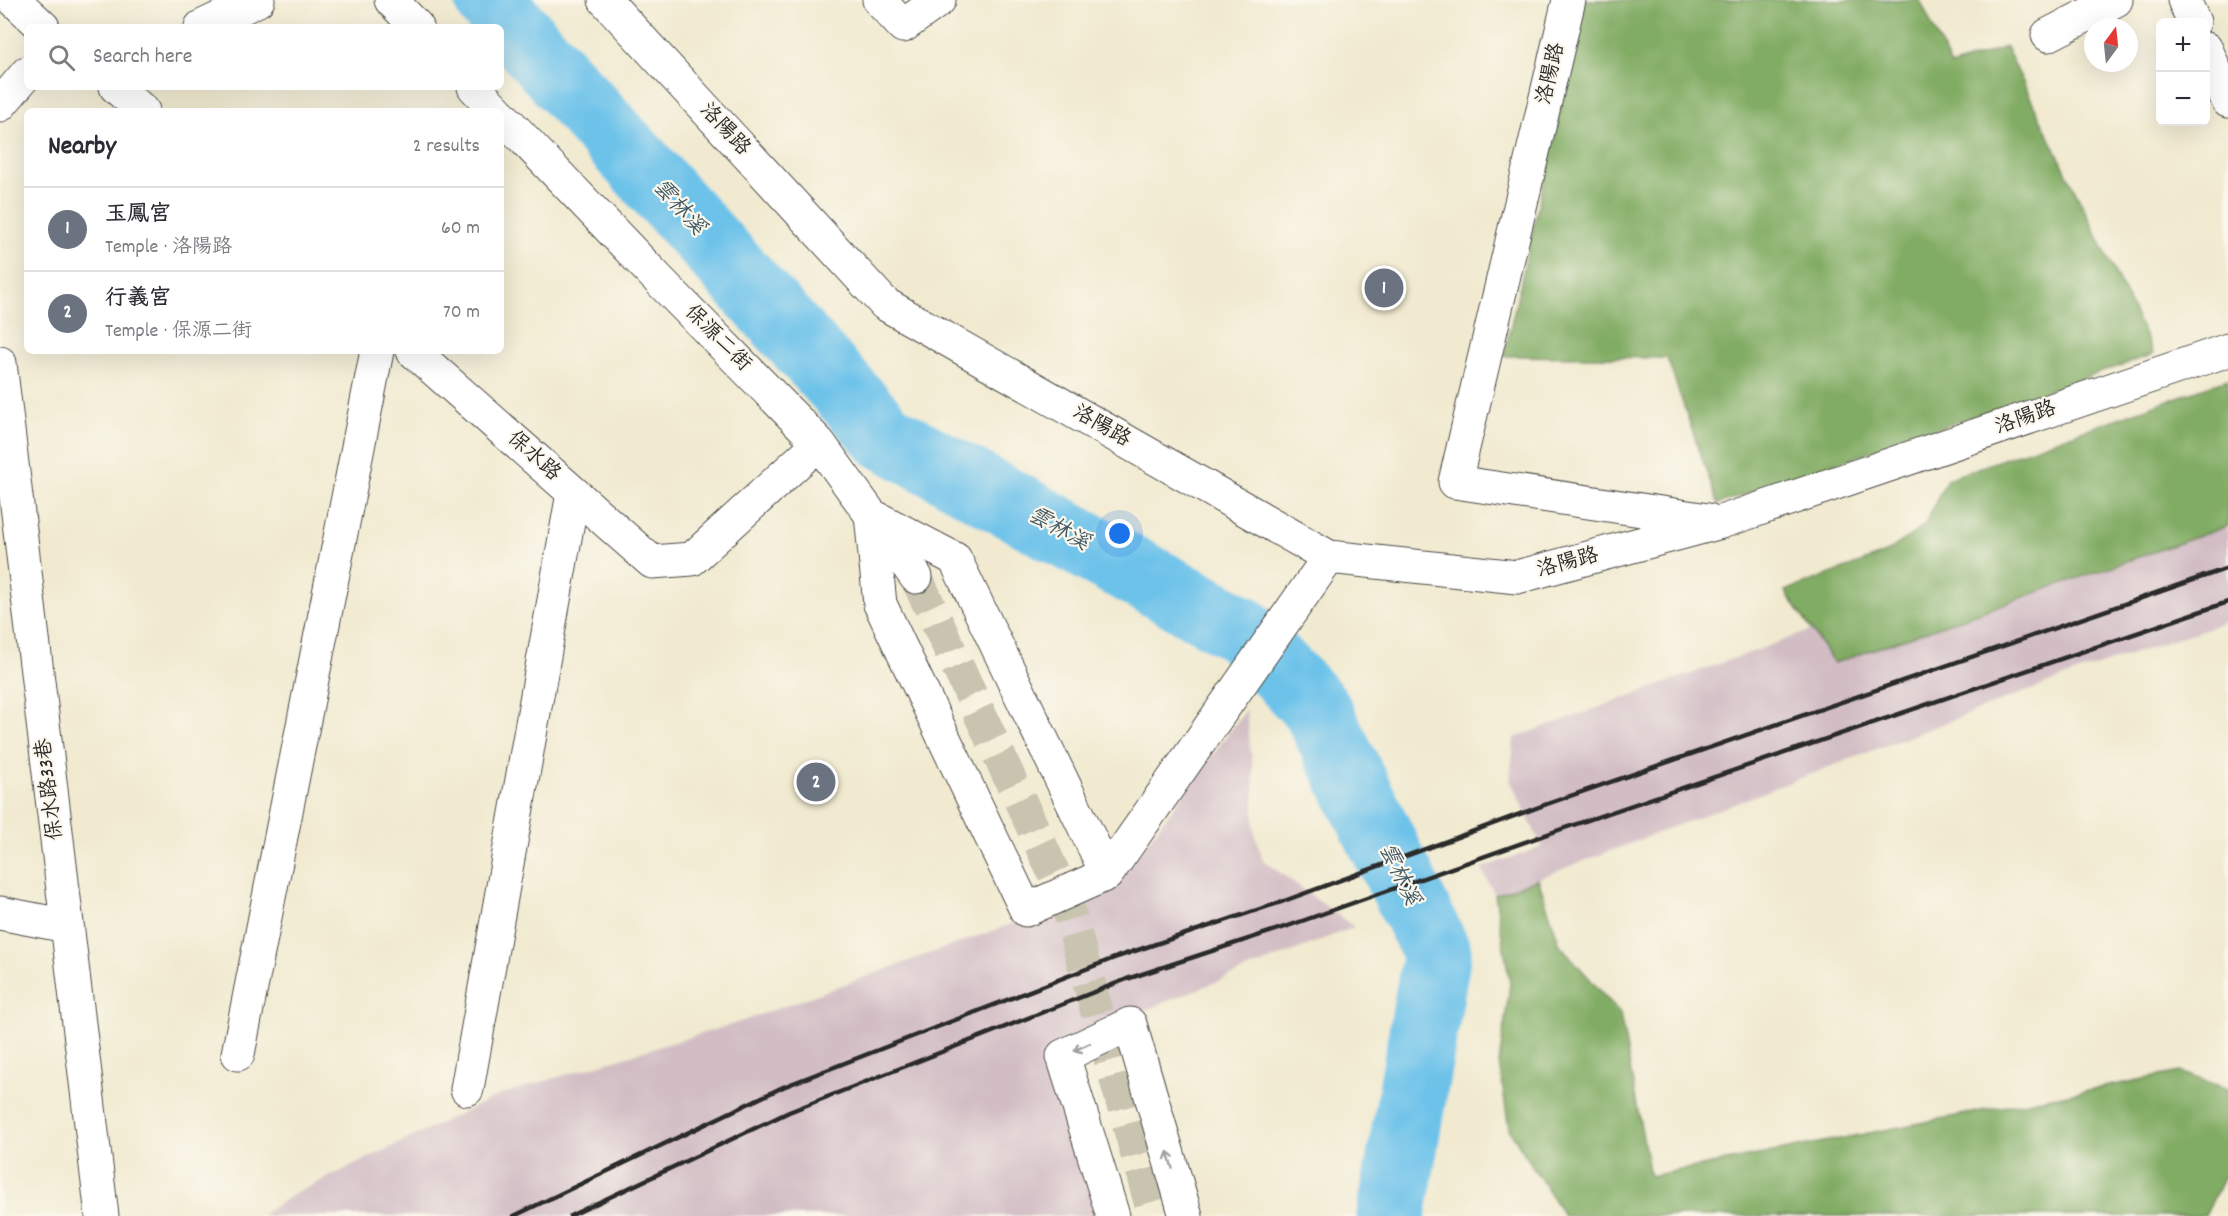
<!DOCTYPE html>
<meta charset="utf-8">
<style>
body{margin:0;font-family:Dekko,"LXGW WenKai TC",sans-serif;background:#f2f2f3;color:#2b2b33}
.controls{position:absolute;right:18px;top:18px;display:grid;overflow:hidden;border-radius:9px;box-shadow:0 6px 24px #0002}
.controls button{width:54px;height:54px;display:grid;place-items:center;padding:0;border:0;border-bottom:2px solid #e1e1e2;background:#fff;color:#2b2b33;font:30px sans-serif}
.compass{position:absolute;left:2084px;top:18px;width:54px;height:54px;border-radius:50%;background:#fff;box-shadow:0 6px 24px #0002;rotate:15deg}
.you{position:absolute;left:1120px;top:534px;width:21px;height:21px;margin:-15px;border:4px solid #fff;border-radius:50%;background:#1a73e8;box-shadow:0 0 0 9px #1a73e833}
.badge{display:grid;place-items:center;width:39px;height:39px;border-radius:50%;background:#1f6fb2;color:#fff;font-size:20px;font-weight:700}
.pin{position:absolute;translate:-50% -50%;border:3px solid #fff;box-shadow:0 2px 6px #0006}
.list{margin:0;padding:0;list-style:none}
h2{display:flex;justify-content:space-between;align-items:center;height:78px;margin:0;padding:0 24px;font-size:26px}
h2 small{font-size:20px;font-weight:400;color:#7c7c81}
.list li{display:grid;grid-template-columns:39px 1fr auto;gap:18px;align-items:center;box-sizing:border-box;height:84px;padding:0 24px;border-top:2px solid #e1e1e2}
.list b{display:block;font-size:22px;white-space:nowrap}
.list p{margin:0;font-size:20px;white-space:nowrap;color:#7c7c81}
.list em{font-size:20px;font-style:normal;color:#7c7c81}
.icon{flex:none;width:33px;height:33px;fill:none;stroke:currentColor;stroke-width:2;stroke-linecap:round;stroke-linejoin:round}
.map{position:relative;flex:none;width:2228px;height:1216px;overflow:hidden}
.search{position:absolute;background:#fff;box-shadow:0 6px 24px #0002;left:24px;top:24px;width:480px;height:66px;display:flex;align-items:center;gap:15px;box-sizing:border-box;padding:0 21px;border-radius:9px;color:#7c7c81;font-size:22px}
.panel{position:absolute;background:#fff;box-shadow:0 6px 24px #0002;left:24px;top:108px;width:480px;height:246px;border-radius:9px}
.map>svg:first-child{display:block}
</style>
<div class="map">
<svg width="2228" height="1216" viewBox="0 0 2228 1216">
<rect width="100%" height="100%" fill="#fbf7ec"/>
<filter id="ink" filterUnits="userSpaceOnUse"><feTurbulence type="fractalNoise" baseFrequency=".0167" numOctaves="2"/><feDisplacementMap in="SourceGraphic" scale="12" xChannelSelector="R" yChannelSelector="G"/><feConvolveMatrix kernelMatrix="1 2 1 2 8 2 1 2 1" color-interpolation-filters="sRGB"/></filter>
<filter id="wash" filterUnits="userSpaceOnUse"><feTurbulence type="fractalNoise" baseFrequency=".008" numOctaves="4" result="noise"/><feDisplacementMap in="SourceGraphic" scale="24" xChannelSelector="R" yChannelSelector="G"/><feGaussianBlur stdDeviation="1.35" result="paint"/><feColorMatrix in="noise" values="0 0 0 0 0 0 0 0 0 0 0 0 0 0 0 0 0 1.4 0 .05"/><feComposite in="paint" operator="in"/></filter>
<g filter="url(#wash)">
<rect width="100%" height="100%" fill="#f1ead0"/>
<!-- industrial -->
<path fill="#d2bdc5" d="M 2228,526 L 2228,621 L 2065,677 L 1495,895 L 1481,868 L 1542,847 L 1510,780 L 1514,738 L 1812,630 L 1834,662 Z
M 1246,710 L 1254,779 L 1254,831 L 1263,860 L 1354,927 L 1050,1048 L 1104,1216 L 260,1216 L 294,1194 L 499,1095 L 740,1022 L 1114,887 Z"/>
<!-- forest -->
<path fill="#81ac63" stroke="#566c47" stroke-width="1.5" d="M 1585,0 L 1920,0 L 1951,66 L 2006,47 L 2154,354 L 1718,504 L 1667,358 L 1504,356 Z
M 2228,379 L 2228,526 L 1834,663 L 1785,591 L 1884,554 L 1924,526 L 1947,479 Z
M 1538,879 L 1560,945 L 1620,1013 L 1650,1176 L 2180,1072 L 2228,1089 L 2228,1168 L 2205,1216 L 1564,1216 L 1509,1129 L 1499,1063 L 1510,984 L 1495,895 Z"/>
<g fill="none" stroke-linecap="round" stroke-linejoin="round">
<!-- river -->
<path stroke="#6dc2ea" stroke-width="69" d="M 489,0 L 885,436 L 1242,630 L 1316,708 L 1437,953 L 1391,1216"/>
</g>
</g>
<g filter="url(#ink)">
<g fill="none" stroke-linecap="round" stroke-linejoin="round">
<!-- minor-tunnel -->
<path stroke="#c9c4af" stroke-width="33" stroke-dasharray="33 16" stroke-linecap="butt" d="M 916,577 L 1065,897 L 1154,1216"/>
<!-- minor casing -->
<g stroke="#494844" stroke-width="35">
<path id="minor" d="M 14,0 L 43,27
M 391,0 L 417,27
M 605,0 L 885,304 L 1329,557 L 1517,577 L 1721,522 L 2228,350
M 879,0 L 903,26 L 939,0
M 1569,0 L 1455,482 L 1708,520
M 2184,0 L 2194,22
M 201,27 L 258,0
M 2048,35 L 2116,0
M 2206,49 L 2228,101
M 116,87 L 143,111
M 474,87 L 497,111
M 0,105 L 27,73
M 501,115 L 660,281 L 819,443 L 916,577
M 413,351 L 652,562 L 692,559 L 819,443
M 0,363 L 102,1216
M 871,515 L 955,559 L 1107,874 L 1026,910 L 880,604 Z
M 1107,874 L 1329,557
M 0,913 L 67,926
M 238,1054 L 377,351
M 467,1089 L 573,493
M 1113,1216 L 1063,1056 L 1130,1024 L 1186,1216"/>
</g>
<!-- minor -->
<use href="#minor" stroke="#fff" stroke-width="33"/>
<!-- rail -->
<path stroke="#2b2b2b" stroke-width="4.5" d="M 514,1216 L 783,1087 L 1117,957 L 1284,901 L 1547,804 L 2228,568
M 570,1216 L 789,1112 L 1127,979 L 1288,926 L 1553,832 L 2228,602"/>
</g>
<!-- one-way arrows -->
<defs><path id="oneway-shaft" d="M-6 0H5M1.5-3L5.5 0L1.5 3" fill="none" stroke-width="1.6" stroke-linecap="round" stroke-linejoin="round" transform="scale(1.5)"/></defs>
<g stroke="#a0a0a0">
<use href="#oneway-shaft" transform="translate(1082 1047) rotate(155)"/>
<use href="#oneway-shaft" transform="translate(1170 1160) rotate(-106)"/>
</g>
</g>
<g text-anchor="middle" dominant-baseline="central" stroke-width="4.5" stroke-linejoin="round" paint-order="stroke">
<!-- street labels -->
<g font-size="21" fill="#2b2b2b" stroke="#fbf7ec">
<text transform="translate(1552 74) rotate(-77)">洛陽路</text>
<text transform="translate(724 130) rotate(47)">洛陽路</text>
<text transform="translate(717 339) rotate(45)">保源二街</text>
<text transform="translate(2026 419) rotate(-19)">洛陽路</text>
<text transform="translate(1101 427) rotate(30)">洛陽路</text>
<text transform="translate(533 457) rotate(42)">保水路</text>
<text transform="translate(1568 564) rotate(-15)">洛陽路</text>
<text transform="translate(51 789) rotate(-97)">保水路33巷</text>
</g>
<!-- water labels -->
<g font-size="22" font-style="italic" fill="#3f5864" stroke="#fbf7ec">
<text transform="translate(678 208) rotate(48)">雲林溪</text>
<text transform="translate(1058 530) rotate(29)">雲林溪</text>
<text transform="translate(1398 875) rotate(64)">雲林溪</text>
</g>
</g>
</svg>
<div class="controls">
<button>+</button>
<button>−</button>
</div>
<svg class="compass" viewBox="-18 -18 36 36"><path d="M0-13l5 13h-10z" fill="#e53935"/><path d="M0 13l5-13h-10z" fill="#7c7c81"/></svg>
<div class="you"></div>
<div class="pin badge" style="left:1384px;top:288px;background:#6b7280">1</div>
<div class="pin badge" style="left:816px;top:782px;background:#6b7280">2</div>
<div class="search"><svg class="icon" aria-label="search" viewBox="0 0 24 24"><circle cx="10" cy="10" r="6"/><path d="M15 15l6 6"/></svg>Search here</div>
<section class="panel">
<h2>Nearby<small>2 results</small></h2>
<ul class="list">
<li><span class="badge" style="background:#6b7280">1</span><div><b>玉鳳宮</b><p>Temple · 洛陽路</p></div><em>60 m</em></li>
<li><span class="badge" style="background:#6b7280">2</span><div><b>行義宮</b><p>Temple · 保源二街</p></div><em>70 m</em></li>
</ul>
</section>
</div>
